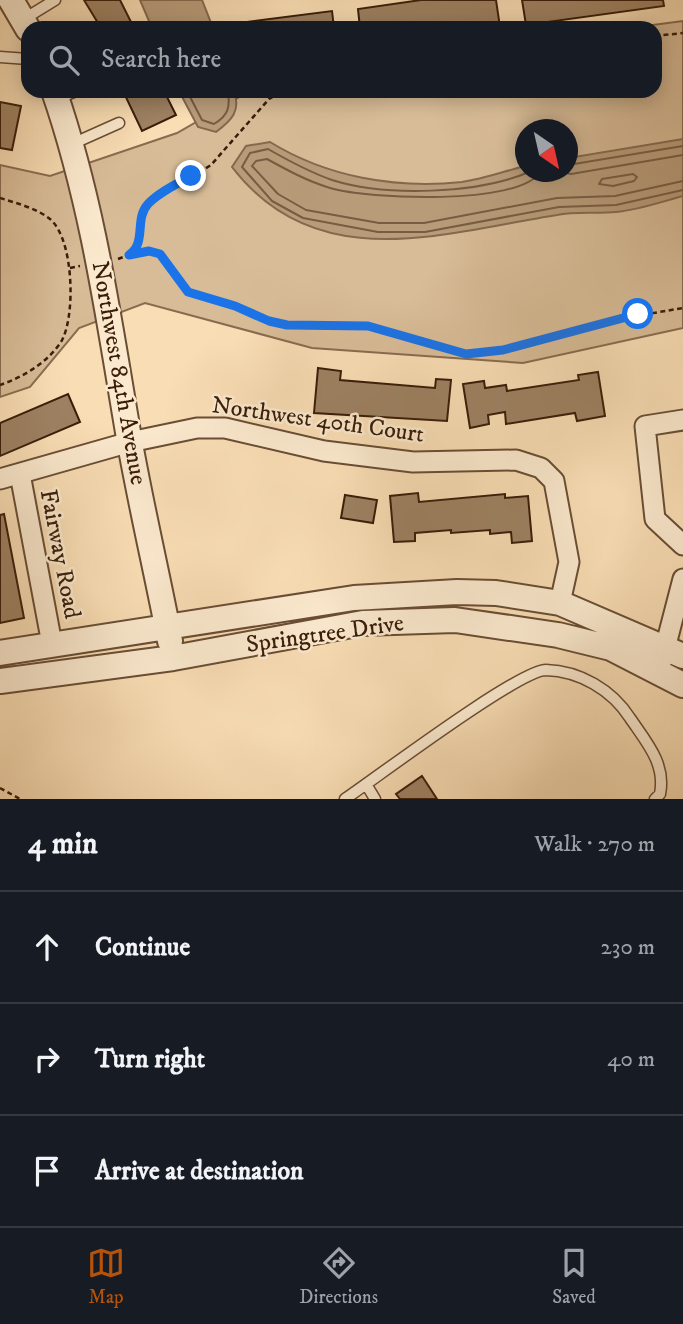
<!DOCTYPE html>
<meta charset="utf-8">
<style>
body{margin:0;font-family:"IM FELL DW Pica",serif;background:#242831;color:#f1f3f6}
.compass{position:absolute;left:515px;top:119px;width:63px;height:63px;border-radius:50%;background:#171b24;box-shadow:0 4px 18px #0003;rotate:146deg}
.stop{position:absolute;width:21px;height:21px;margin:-16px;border:5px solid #1a73e8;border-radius:50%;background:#fff}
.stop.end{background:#1a73e8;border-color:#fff;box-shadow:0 2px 7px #0008}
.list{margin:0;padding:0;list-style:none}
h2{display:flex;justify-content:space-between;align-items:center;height:91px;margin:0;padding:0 28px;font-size:30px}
h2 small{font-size:23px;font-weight:400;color:#9ea1a6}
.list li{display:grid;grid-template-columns:46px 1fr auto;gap:21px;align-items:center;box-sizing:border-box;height:112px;padding:0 28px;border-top:2px solid #363941}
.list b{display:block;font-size:26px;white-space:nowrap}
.list em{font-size:23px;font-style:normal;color:#9ea1a6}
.icon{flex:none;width:38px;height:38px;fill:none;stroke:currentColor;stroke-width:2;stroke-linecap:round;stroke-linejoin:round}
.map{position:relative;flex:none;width:683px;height:799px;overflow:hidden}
.search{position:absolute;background:#171b24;box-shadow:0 4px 18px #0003;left:21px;right:21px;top:21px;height:77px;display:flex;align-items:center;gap:18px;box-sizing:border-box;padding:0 24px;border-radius:21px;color:#9ea1a6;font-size:26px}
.sheet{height:427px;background:#171b24}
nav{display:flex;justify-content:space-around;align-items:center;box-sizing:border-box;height:98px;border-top:2px solid #363941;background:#171b24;font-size:19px;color:#9ea1a6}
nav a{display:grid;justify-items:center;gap:4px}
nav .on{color:#b45309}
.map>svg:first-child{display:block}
</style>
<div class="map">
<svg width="683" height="799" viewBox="0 0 683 799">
<rect width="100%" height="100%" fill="#f9ddb4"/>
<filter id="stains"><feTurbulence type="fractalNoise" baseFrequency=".00286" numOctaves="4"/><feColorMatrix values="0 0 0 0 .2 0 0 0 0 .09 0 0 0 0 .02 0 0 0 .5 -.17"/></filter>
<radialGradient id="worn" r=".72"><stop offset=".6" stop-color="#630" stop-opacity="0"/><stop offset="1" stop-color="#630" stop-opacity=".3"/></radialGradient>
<!-- green -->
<path fill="#d8bc97" stroke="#886c50" stroke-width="2" fill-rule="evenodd" d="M 683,21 L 683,328 L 523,363 L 312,348 L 145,303 L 79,328 L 30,387 L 0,397 L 0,165 L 50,176 L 177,133 L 250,91 L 655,91 L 655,28 L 630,28 ZM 526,130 L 568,130 L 568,172 L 526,172 Z"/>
<!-- water -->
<path fill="#b89c7a" stroke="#85694d" stroke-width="2" d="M 140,0 L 202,0 L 213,28 L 152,28 Z
M 179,91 L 234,91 C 241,111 232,120 216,132 L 198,127 Z
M 683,139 L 683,196 C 661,202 638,210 616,212 C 596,214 576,211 557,215 C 443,233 316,277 232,167 L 246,146 L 270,142 C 327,177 395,189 462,182 C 483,179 505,171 525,166 L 526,172 L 568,172 L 568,158 Z"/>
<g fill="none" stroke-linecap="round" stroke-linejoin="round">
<!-- shore -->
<path stroke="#785c42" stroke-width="2" d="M 187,91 L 202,120 L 214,124 C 229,115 230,107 228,91
M 568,165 L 683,146
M 529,172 C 478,194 386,197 332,180 C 309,172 289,161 268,149 L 250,153 L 242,167 L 272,201 L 303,218 L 378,232 L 425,232 L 559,207 L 616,205 L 683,190
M 540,172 C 519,206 367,199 330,188 C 307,181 287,170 267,159 L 256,161 L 252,166 L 278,194 L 306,210 L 379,223 L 424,223 L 557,198 L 615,196 L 683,181
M 561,172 L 571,174 L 683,155
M 633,174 L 637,177 L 634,181 L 613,186 L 599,184 L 602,179 Z"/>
</g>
<!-- building -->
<path fill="#9d8162" stroke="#391d09" stroke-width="2" d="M 84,0 L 120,0 L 134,28 L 101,28 Z
M 421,0 L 496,0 L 500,27 L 360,28 L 358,9 Z
M 522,0 L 663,0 L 664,6 L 526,25 Z
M 332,11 L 334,28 L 240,28 L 239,23 Z
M 123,91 L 164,91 L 176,115 L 142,131 Z
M 0,102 L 21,106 L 12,150 L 0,148 Z
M 318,368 L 341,371 L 340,380 L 435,388 L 436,379 L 451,380 L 447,421 L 314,413 Z
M 598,372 L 605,416 L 577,421 L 575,413 L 506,424 L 505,412 L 488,415 L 489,424 L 470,428 L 463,384 L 484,381 L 485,388 L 506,385 L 507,391 L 579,380 L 578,375 Z
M 68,394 L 80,422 L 0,456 L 0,423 Z
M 418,493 L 419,502 L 505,494 L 505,498 L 528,496 L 532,541 L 512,543 L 511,532 L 490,534 L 490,530 L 451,533 L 451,530 L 415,533 L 415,541 L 394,542 L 390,496 Z
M 345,495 L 377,500 L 373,523 L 341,518 Z
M 4,514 L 24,618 L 0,623 L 0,515 Z
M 422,776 L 437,799 L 400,799 L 396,794 Z"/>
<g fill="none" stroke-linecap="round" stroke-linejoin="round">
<!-- service casing -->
<g stroke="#694d34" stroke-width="13">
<path id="service" d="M 24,19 L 55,0
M 0,57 L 28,59
M 57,99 L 76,91
M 72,144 L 119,123
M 366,784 L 375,799
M 345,799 C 376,778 519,670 546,670 C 580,671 612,690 630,718 C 647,743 666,764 660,794 L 655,799"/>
</g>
<!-- minor casing -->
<g stroke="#694d34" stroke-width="23">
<path id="minor" d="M 683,420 L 645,426 L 655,519 L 683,545
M 20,474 L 52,644
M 0,479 L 130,442 L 197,428 L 225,428 L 324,451 L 413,462 L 516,460 L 541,468 L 554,481 L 569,562 L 560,603
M 662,660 L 683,579"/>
</g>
<!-- tertiary casing -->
<g stroke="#694d34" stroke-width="28">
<path id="tertiary" d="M 11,0 L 28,29
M 54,91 C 93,204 109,321 129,438 C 141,506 157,573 170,641
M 0,653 L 354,598 L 457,592 L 496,593 L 560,603 L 683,656
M 0,681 L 173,658 L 363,623 L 455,620 L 558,635 L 611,648 L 683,685"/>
</g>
<!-- path -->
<path stroke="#391d09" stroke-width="2.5" stroke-dasharray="5 3.5" stroke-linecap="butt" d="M 655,36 L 683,33
M 0,198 C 16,203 36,208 50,219 C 74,239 76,317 61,342 C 47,363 23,377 0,385
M 133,252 C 144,238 138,219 148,204 L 211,165 L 269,99 L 283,91
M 118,259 L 139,251 L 160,254 L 188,292 L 235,306 L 269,322 L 287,325 L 368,326 L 466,354 L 504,350 L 612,320 L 683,308
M 70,268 L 80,266
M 0,788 L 20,799"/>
<!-- service -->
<use href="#service" stroke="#fbe9ce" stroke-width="10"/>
<!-- minor -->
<use href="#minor" stroke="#fbe9ce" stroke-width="19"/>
<!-- tertiary -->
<use href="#tertiary" stroke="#fbe9ce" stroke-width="24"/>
</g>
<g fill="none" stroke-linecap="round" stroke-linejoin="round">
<!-- route -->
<path stroke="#1a73e8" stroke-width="9" d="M 191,176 C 177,184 159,192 148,204 C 134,219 147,243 129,255 L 149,251 L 160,254 L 188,292 L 235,306 L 269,321 L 287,325 L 368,326 L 466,354 L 503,350 L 638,314"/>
</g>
<g text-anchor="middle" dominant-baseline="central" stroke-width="5" stroke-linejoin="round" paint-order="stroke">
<!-- street labels -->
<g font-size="24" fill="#391d09" stroke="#fbe9ce">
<text transform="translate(119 373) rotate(80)">Northwest 84th Avenue</text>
<text transform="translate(318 420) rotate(8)">Northwest 40th Court</text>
<text transform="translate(60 554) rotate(79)">Fairway Road</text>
<text transform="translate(325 634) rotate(-8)">Springtree Drive</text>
</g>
</g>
<rect width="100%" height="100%" filter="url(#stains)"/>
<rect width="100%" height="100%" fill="url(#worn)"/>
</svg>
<svg class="compass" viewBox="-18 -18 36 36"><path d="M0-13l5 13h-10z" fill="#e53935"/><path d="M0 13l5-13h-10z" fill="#9ea1a6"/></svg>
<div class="stop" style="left:638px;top:314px"></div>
<div class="stop end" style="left:191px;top:176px"></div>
<div class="search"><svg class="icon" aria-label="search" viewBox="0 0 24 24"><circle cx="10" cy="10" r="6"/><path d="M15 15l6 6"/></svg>Search here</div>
</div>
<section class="sheet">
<h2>4 min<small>Walk · 270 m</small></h2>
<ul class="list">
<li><svg class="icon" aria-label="ahead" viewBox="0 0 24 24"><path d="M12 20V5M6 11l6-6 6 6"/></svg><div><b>Continue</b></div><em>230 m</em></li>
<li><svg class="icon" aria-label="right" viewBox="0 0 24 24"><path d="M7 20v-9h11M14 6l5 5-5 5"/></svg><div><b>Turn right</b></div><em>40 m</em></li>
<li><svg class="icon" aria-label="arrive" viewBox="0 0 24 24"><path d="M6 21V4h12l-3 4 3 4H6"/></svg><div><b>Arrive at destination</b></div></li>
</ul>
</section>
<nav>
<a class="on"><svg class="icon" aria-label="map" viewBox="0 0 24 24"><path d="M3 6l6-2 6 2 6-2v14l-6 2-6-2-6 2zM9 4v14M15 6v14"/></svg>Map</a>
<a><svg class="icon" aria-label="directions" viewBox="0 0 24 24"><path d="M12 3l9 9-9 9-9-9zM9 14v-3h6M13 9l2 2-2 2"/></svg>Directions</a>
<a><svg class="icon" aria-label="saved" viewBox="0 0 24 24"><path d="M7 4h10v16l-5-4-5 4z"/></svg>Saved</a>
</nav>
